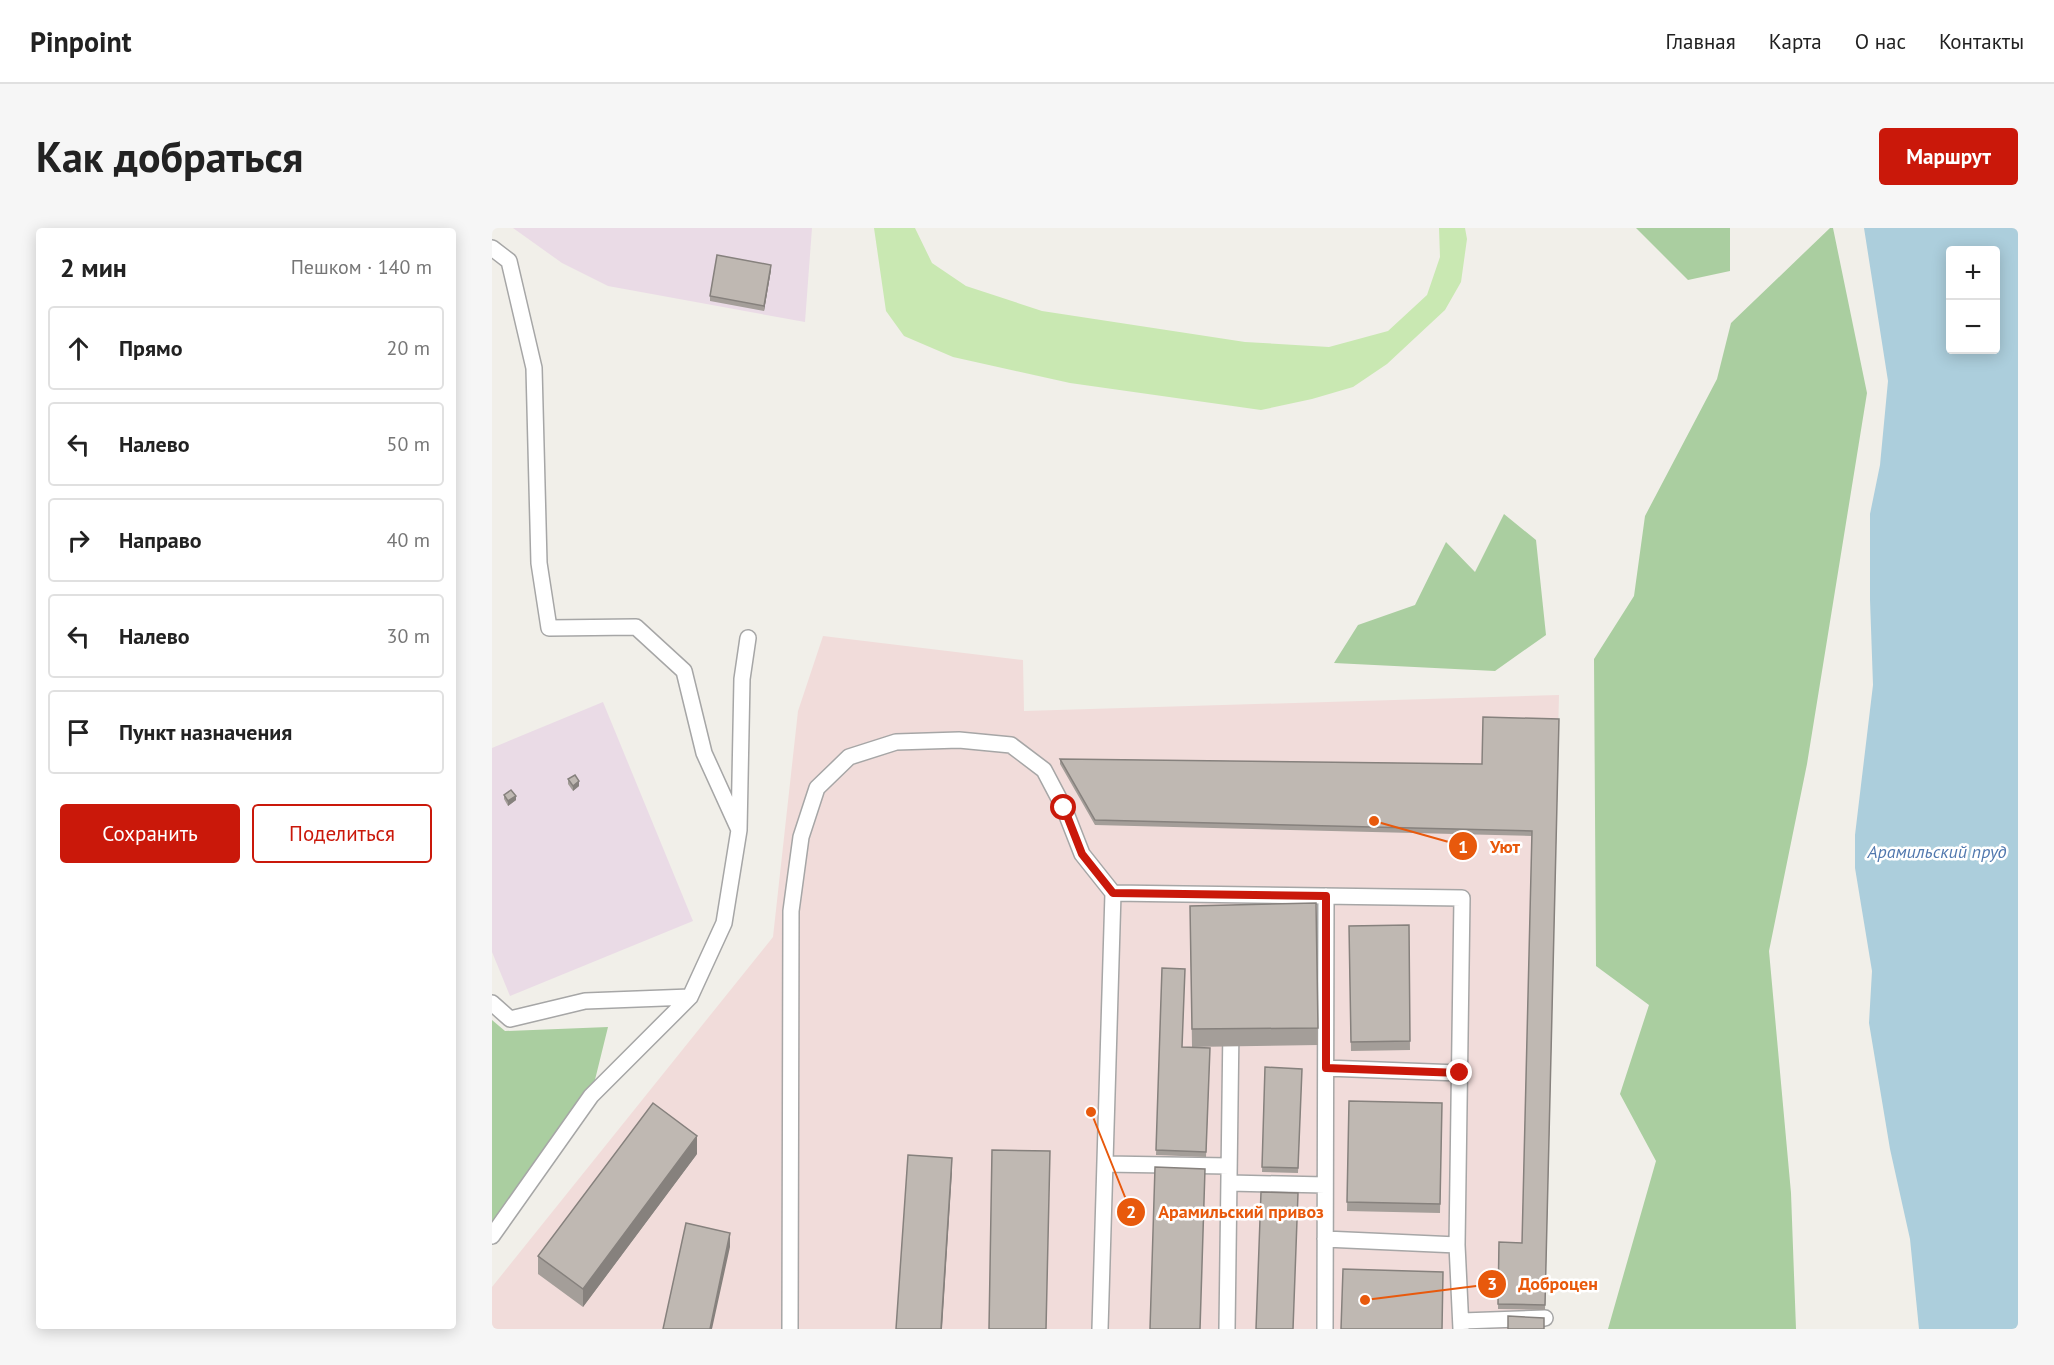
<!DOCTYPE html>
<html lang="ru">
<meta charset="utf-8">
<style>
body{margin:0;font-family:"PT Sans",sans-serif;background:#f6f6f6;color:#222}
.controls{position:absolute;right:18px;top:18px;display:grid;overflow:hidden;border-radius:6px;box-shadow:0 3px 15px #0003}
.controls button{width:54px;height:54px;display:grid;place-items:center;padding:0;border:0;border-bottom:2px solid #e0e0e0;background:#fff;color:#222;font:30px sans-serif}
.stop{position:absolute;width:18px;height:18px;margin:-14px;border:4px solid #ca180a;border-radius:50%;background:#fff}
.stop.end{background:#ca180a;border-color:#fff;box-shadow:0 2px 6px #0008}
.list{margin:0;padding:0;list-style:none}
h2{display:flex;justify-content:space-between;align-items:center;height:78px;margin:0;padding:0 24px;font-size:26px}
h2 small{font-size:20px;font-weight:400;color:#767676}
.list li{display:grid;grid-template-columns:39px 1fr auto;gap:18px;align-items:center;box-sizing:border-box;height:84px;margin:0 12px 12px;padding:0 12px;border:2px solid #e0e0e0;border-radius:6px}
.list b{display:block;font-size:22px;white-space:nowrap}
.list em{font-size:20px;font-style:normal;color:#767676}
.actions{display:flex;gap:12px;padding:18px 24px}
.actions a{flex:1;padding:14px 0;border:2px solid #ca180a;border-radius:6px;text-align:center;font-size:21px;color:#ca180a}
.actions .main{background:#ca180a;color:#fff}
.icon{flex:none;width:33px;height:33px;fill:none;stroke:currentColor;stroke-width:2;stroke-linecap:round;stroke-linejoin:round}
.map{position:relative;flex:none;width:1526px;height:1101px;overflow:hidden;border-radius:6px}
header{display:flex;align-items:center;gap:36px;box-sizing:border-box;height:84px;padding:0 30px;background:#fff;border-bottom:2px solid #e0e0e0}
header strong{font-size:28px}
nav{display:flex;gap:33px;margin-inline-start:auto;font-size:21px}
.intro{display:flex;align-items:center;justify-content:space-between;box-sizing:border-box;height:144px;padding:0 36px}
h1{margin:0;font-size:42px}
.button{padding:15px 27px;border-radius:6px;background:#ca180a;color:#fff;font-size:21px;font-weight:700}
main{display:flex;gap:36px;padding:0 36px}
aside{flex:1;background:#fff;border-radius:6px;box-shadow:0 3px 15px #0003}
.map>svg:first-child{display:block}
</style>
<header>
<strong>Pinpoint</strong>
<nav><a>Главная</a><a>Карта</a><a>О нас</a><a>Контакты</a></nav>
</header>
<div class="intro"><h1>Как добраться</h1><a class="button">Маршрут</a></div>
<main>
<aside>
<h2>2 мин<small>Пешком · 140 m</small></h2>
<ul class="list">
<li><svg class="icon" aria-label="ahead" viewBox="0 0 24 24"><path d="M12 20V5M6 11l6-6 6 6"/></svg><div><b>Прямо</b></div><em>20 m</em></li>
<li><svg class="icon" aria-label="left" viewBox="0 0 24 24"><path d="M17 20v-9H6M10 6l-5 5 5 5"/></svg><div><b>Налево</b></div><em>50 m</em></li>
<li><svg class="icon" aria-label="right" viewBox="0 0 24 24"><path d="M7 20v-9h11M14 6l5 5-5 5"/></svg><div><b>Направо</b></div><em>40 m</em></li>
<li><svg class="icon" aria-label="left" viewBox="0 0 24 24"><path d="M17 20v-9H6M10 6l-5 5 5 5"/></svg><div><b>Налево</b></div><em>30 m</em></li>
<li><svg class="icon" aria-label="arrive" viewBox="0 0 24 24"><path d="M6 21V4h12l-3 4 3 4H6"/></svg><div><b>Пункт назначения</b></div></li>
</ul>
<div class="actions"><a class="main">Сохранить</a><a>Поделиться</a></div>
</aside>
<div class="map">
<svg width="1526" height="1101" viewBox="0 0 1526 1101">
<rect width="100%" height="100%" fill="#f1efe9"/>
<!-- commercial -->
<path fill="#f1dcda" d="M 331,408 L 531,432 L 532,483 L 1067,467 L 1052,1101 L 0,1101 L 0,1059 L 281,709 L 306,483 Z"/>
<!-- industrial -->
<path fill="#eadbe6" d="M 21,0 L 320,0 L 313,94 L 116,58 L 70,35 Z
M 111,474 L 201,693 L 18,768 L 0,724 L 0,520 Z"/>
<!-- grass -->
<path fill="#c9e8b2" d="M 382,0 L 423,0 L 440,35 L 474,58 L 550,83 L 753,114 L 837,119 L 896,103 L 935,67 L 948,29 L 947,0 L 973,0 L 975,11 L 969,54 L 953,82 L 895,136 L 861,159 L 820,171 L 769,182 L 578,155 L 461,129 L 412,108 L 394,83 Z"/>
<!-- forest -->
<path fill="#aacea0" d="M 1144,0 L 1238,0 L 1238,43 L 1196,52 Z
M 1338,0 L 1341,0 L 1375,165 L 1315,536 L 1277,723 L 1299,965 L 1304,1101 L 1116,1101 L 1164,933 L 1128,866 L 1157,777 L 1104,738 L 1102,431 L 1142,368 L 1153,288 L 1225,151 L 1239,95 Z
M 1012,286 L 1044,312 L 1054,407 L 1003,443 L 842,435 L 866,397 L 923,377 L 954,314 L 983,344 Z
M 0,792 L 13,803 L 116,799 L 99,868 L 0,1008 Z"/>
<!-- water -->
<path fill="#accedc" fill-rule="evenodd" d="M 1372,0 L 1526,0 L 1526,1101 L 1427,1101 L 1418,1011 L 1398,921 L 1377,795 L 1380,743 L 1363,640 L 1363,607 L 1381,457 L 1378,372 L 1378,286 L 1388,237 L 1396,153 ZM 1458,22 L 1504,22 L 1504,122 L 1458,122 Z"/>
<g fill="none" stroke-linecap="round" stroke-linejoin="round">
<!-- service casing -->
<g stroke="#a6a6a6" stroke-width="18">
<path id="service" d="M 0,20 L 17,33 L 42,140 L 47,335 L 57,400 L 144,399 L 192,443 L 212,525 L 247,602
M 621,665 L 970,670 L 965,1017 L 969,1101
M 0,775 L 18,791 L 93,773 L 198,769
M 834,840 L 967,845
M 613,936 L 737,938
M 737,955 L 833,957
M 0,1008 L 99,868 L 198,769 L 232,695 L 247,602 L 250,451 L 256,410
M 833,1011 L 965,1017
M 970,1093 L 1053,1090
M 298,1101 L 299,683 L 309,609 L 325,560 L 357,529 L 404,514 L 467,512 L 519,517 L 552,542 L 572,580 L 590,626 L 621,665 L 608,1101
M 735,1101 L 739,798
M 833,1101 L 834,668"/>
</g>
<!-- service -->
<use href="#service" stroke="#fff" stroke-width="15"/>
</g>
<!-- wall -->
<path fill="#a49e99" d="M 279,42 L 272,83 L 218,73 L 218,68 Z
M 1067,491 L 1053,1082 L 1006,1081 L 1007,1014 L 1030,1015 L 1040,608 L 603,597 L 568,536 L 568,531 L 990,536 Z
M 76,551 L 87,558 L 81,563 L 76,556 Z
M 12,567 L 24,572 L 16,578 L 12,571 Z
M 824,675 L 826,817 L 700,819 L 698,678 Z
M 917,697 L 918,822 L 859,823 L 857,698 Z
M 670,740 L 690,819 L 718,820 L 714,929 L 664,927 Z
M 773,839 L 810,841 L 806,945 L 770,944 Z
M 857,873 L 950,875 L 948,985 L 855,983 Z
M 205,926 L 91,1079 L 46,1046 L 46,1028 Z"/>
<!-- shaded-wall -->
<path fill="#86817d" d="M 279,37 L 279,42 L 272,83 L 272,78 Z
M 87,553 L 87,558 L 81,563 L 81,558 Z
M 24,568 L 24,572 L 16,578 L 16,573 Z
M 205,908 L 205,926 L 91,1079 L 91,1061 Z
M 460,930 L 460,944 L 450,1101 L 449,1101 Z
M 238,1005 L 238,1019 L 220,1101 L 218,1101 Z"/>
<!-- building -->
<path fill="#bfb8b2" stroke="#86817d" stroke-width="1.5" d="M 225,27 L 279,37 L 272,78 L 218,68 Z
M 991,489 L 1067,491 L 1053,1077 L 1006,1076 L 1007,1014 L 1030,1015 L 1040,603 L 603,592 L 568,531 L 990,536 Z
M 83,547 L 87,553 L 81,558 L 76,551 Z
M 19,562 L 24,568 L 16,573 L 12,567 Z
M 824,675 L 826,800 L 700,801 L 698,678 Z
M 917,697 L 918,813 L 859,814 L 857,698 Z
M 670,740 L 693,741 L 690,819 L 718,820 L 714,924 L 664,922 Z
M 773,839 L 810,841 L 806,940 L 770,939 Z
M 857,873 L 950,875 L 948,976 L 855,974 Z
M 161,875 L 205,908 L 91,1061 L 46,1028 Z
M 500,922 L 558,923 L 554,1101 L 497,1101 Z
M 416,927 L 460,930 L 449,1101 L 404,1101 Z
M 663,939 L 713,941 L 708,1101 L 658,1101 Z
M 769,964 L 806,965 L 801,1101 L 764,1101 Z
M 194,995 L 238,1005 L 218,1101 L 171,1101 Z
M 851,1041 L 951,1044 L 950,1101 L 849,1101 Z
M 1016,1088 L 1052,1090 L 1052,1101 L 1016,1101 Z"/>
<g fill="none" stroke-linecap="round" stroke-linejoin="round">
<!-- route -->
<path stroke="#ca180a" stroke-width="8" d="M 572,580 L 590,626 L 621,665 L 834,668 L 834,840 L 968,845"/>
</g>
<g text-anchor="middle" dominant-baseline="central" stroke-width="5" stroke-linejoin="round" paint-order="stroke">
<!-- water labels -->
<g font-size="18" font-style="italic" fill="#5178ae" stroke="#fff">
<text x="1445" y="623">Арамильский пруд</text>
</g>
</g>
<!-- callouts -->
<path fill="none" stroke="#e8590c" stroke-width="2" d="M882 593L971 618M599 884L639 984M873 1072L1000 1056"/>
<g fill="#e8590c" stroke="#fff" stroke-width="2">
<circle cx="882" cy="593" r="6"/>
<circle cx="599" cy="884" r="6"/>
<circle cx="873" cy="1072" r="6"/>
<circle cx="971" cy="618" r="15"/>
<circle cx="639" cy="984" r="15"/>
<circle cx="1000" cy="1056" r="15"/>
</g>
<g font-size="18" text-anchor="middle" font-weight="bold" fill="#fff">
<text x="971" y="625">1</text>
<text x="639" y="990">2</text>
<text x="1000" y="1062">3</text>
</g>
<g font-size="18" text-anchor="middle" font-weight="bold" fill="#e8590c" stroke="#fff" stroke-width="5" stroke-linejoin="round" paint-order="stroke">
<text x="1013" y="625">Уют</text>
<text x="749" y="990">Арамильский привоз</text>
<text x="1066" y="1062">Доброцен</text>
</g>
</svg>
<div class="controls">
<button>+</button>
<button>−</button>
</div>
<div class="stop" style="left:572px;top:580px"></div>
<div class="stop end" style="left:968px;top:845px"></div>
</div>
</main>
